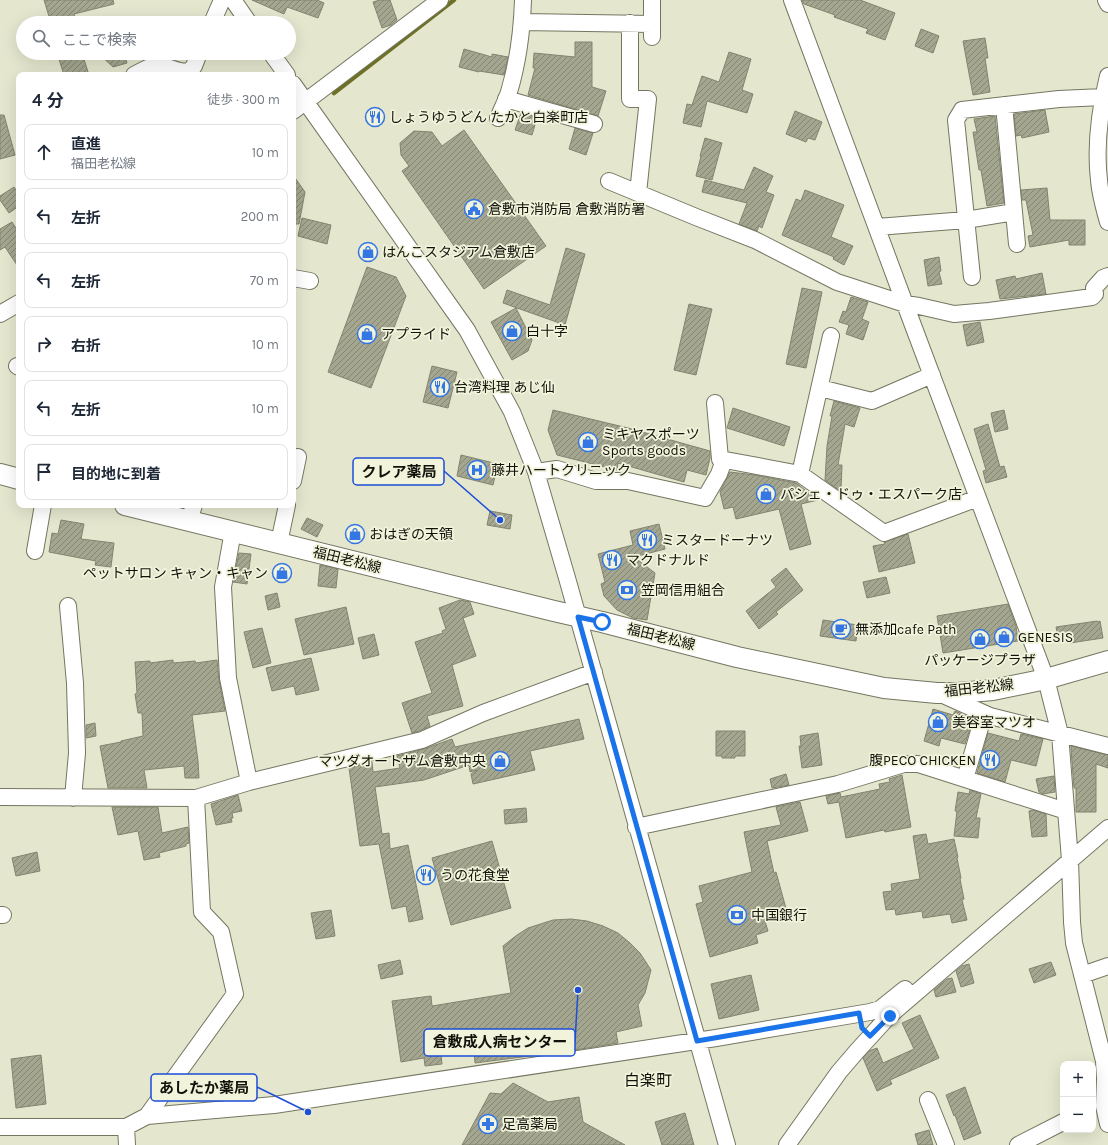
<!DOCTYPE html>
<html lang="ja">
<meta charset="utf-8">
<style>
body{margin:0;font-family:Karla,"Noto Sans JP",sans-serif;background:#f6f6f7;color:#1f2937}
.controls{position:absolute;right:12px;bottom:12px;display:grid;overflow:hidden;border-radius:8px;box-shadow:0 4px 16px #0002}
.controls button{width:36px;height:36px;display:grid;place-items:center;padding:0;border:0;border-bottom:1px solid #e0e1e3;background:#fff;color:#1f2937;font:20px sans-serif}
.stop{position:absolute;width:12px;height:12px;margin:-9px;border:3px solid #1a73e8;border-radius:50%;background:#fff}
.stop.end{background:#1a73e8;border-color:#fff;box-shadow:0 1px 4px #0008}
.list{margin:0;padding:0;list-style:none}
h2{display:flex;justify-content:space-between;align-items:center;height:52px;margin:0;padding:0 16px;font-size:17px}
h2 small{font-size:13px;font-weight:400;color:#747a83}
.list li{display:grid;grid-template-columns:26px 1fr auto;gap:12px;align-items:center;box-sizing:border-box;height:56px;margin:0 8px 8px;padding:0 8px;border:1px solid #e0e1e3;border-radius:8px}
.list b{display:block;font-size:15px;white-space:nowrap}
.list p{margin:0;font-size:13px;white-space:nowrap;color:#747a83}
.list em{font-size:13px;font-style:normal;color:#747a83}
.icon{flex:none;width:22px;height:22px;fill:none;stroke:currentColor;stroke-width:2;stroke-linecap:round;stroke-linejoin:round}
.map{position:relative;flex:none;width:1108px;height:1145px;overflow:hidden}
.search{position:absolute;background:#fff;box-shadow:0 4px 16px #0002;left:16px;top:16px;width:280px;height:44px;display:flex;align-items:center;gap:10px;box-sizing:border-box;padding:0 14px;border-radius:22px;color:#747a83;font-size:15px}
.panel{position:absolute;background:#fff;box-shadow:0 4px 16px #0002;left:16px;top:72px;width:280px;height:436px;border-radius:8px}
.map>svg:first-child{display:block}
</style>
<div class="map">
<svg width="1108" height="1145" viewBox="0 0 1108 1145">
<defs>
<pattern id="building-hatch" width="6" height="6" patternUnits="userSpaceOnUse"><rect width="6" height="6" fill="#a4a690"/><path d="M-1 1l2-2M0 6l6-6M5 7l2-2" fill="none" stroke="#848674"/></pattern>
</defs>
<rect width="100%" height="100%" fill="#e4e6ce"/>
<g fill="none" stroke-linecap="round" stroke-linejoin="round">
<!-- stream -->
<path stroke="#6d7025" stroke-width="4.5" d="M 334,93 L 454,0"/>
</g>
<!-- building -->
<path fill="url(#building-hatch)" stroke="#82846f" d="M 44,0 L 113,0 L 114,4 L 74,14 L 76,23 L 51,23 Z
M 252,0 L 317,0 L 324,3 L 318,18 L 287,7 L 284,14 Z
M 380,0 L 390,0 L 397,20 L 391,25 L 382,28 L 373,2 Z
M 802,0 L 860,0 L 895,13 L 885,40 L 866,33 L 868,29 L 834,17 L 835,15 L 804,4 Z
M 921,29 L 939,36 L 933,53 L 915,46 Z
M 985,38 L 988,58 L 985,58 L 990,92 L 973,95 L 963,41 Z
M 575,42 L 592,42 L 592,87 L 606,91 L 598,116 L 528,95 L 535,68 L 533,68 L 534,53 L 575,57 Z
M 464,49 L 492,57 L 492,54 L 508,57 L 504,75 L 479,71 L 479,72 L 459,67 Z
M 729,52 L 751,59 L 742,90 L 753,94 L 747,113 L 707,101 L 701,127 L 683,123 L 687,104 L 692,105 L 702,76 L 719,82 Z
M 57,53 L 82,53 L 89,75 L 64,75 Z
M 98,53 L 124,53 L 127,63 L 113,67 Z
M 1045,110 L 1049,132 L 1022,138 L 1021,135 L 1016,136 L 1014,114 Z
M 795,111 L 822,122 L 815,140 L 808,138 L 806,142 L 786,134 Z
M 521,113 L 537,118 L 532,135 L 515,130 Z
M 0,115 L 4,115 L 15,155 L 0,159 Z
M 995,116 L 1004,203 L 987,206 L 981,170 L 979,170 L 973,132 L 977,132 L 974,119 Z
M 575,128 L 593,133 L 586,155 L 569,149 Z
M 464,130 L 546,246 L 484,289 L 402,171 L 409,166 L 401,155 L 400,143 L 414,131 L 432,132 L 442,146 Z
M 705,138 L 722,143 L 712,180 L 696,176 L 701,156 L 700,156 Z
M 754,167 L 773,176 L 766,192 L 774,195 L 762,228 L 759,226 L 757,231 L 739,224 L 747,203 L 702,192 L 705,180 L 744,190 Z
M 293,175 L 305,192 L 299,224 L 293,224 Z
M 14,187 L 19,195 L 19,206 L 9,213 L 0,200 L 0,196 Z
M 1047,188 L 1050,220 L 1085,220 L 1085,245 L 1069,245 L 1069,240 L 1030,247 L 1028,236 L 1033,235 L 1026,200 L 1022,200 L 1021,190 Z
M 805,190 L 844,205 L 831,237 L 853,246 L 844,265 L 833,259 L 834,257 L 782,235 L 796,199 L 801,201 Z
M 302,218 L 331,225 L 327,244 L 298,236 Z
M 12,222 L 19,233 L 19,268 L 5,247 L 0,250 L 0,229 Z
M 566,248 L 585,254 L 565,325 L 503,303 L 507,290 L 550,305 Z
M 939,257 L 941,271 L 939,272 L 942,284 L 928,286 L 924,260 Z
M 367,267 L 396,277 L 406,296 L 371,388 L 328,372 Z
M 1042,273 L 1046,294 L 1000,299 L 996,280 L 1015,276 L 1016,279 Z
M 802,288 L 822,292 L 806,368 L 786,364 Z
M 851,297 L 868,302 L 862,319 L 869,322 L 863,340 L 846,334 L 849,325 L 839,322 L 843,311 L 846,312 Z
M 689,304 L 712,309 L 696,375 L 674,370 Z
M 516,308 L 532,340 L 528,351 L 512,360 L 491,322 Z
M 980,322 L 984,342 L 967,346 L 963,325 Z
M 432,366 L 457,372 L 448,408 L 423,402 Z
M 834,401 L 860,408 L 854,427 L 845,424 L 838,465 L 842,465 L 841,490 L 839,490 L 825,480 L 827,446 L 832,416 L 830,416 Z
M 733,408 L 790,427 L 784,446 L 727,428 Z
M 553,410 L 628,428 L 710,451 L 710,458 L 706,475 L 687,470 L 684,482 L 618,463 L 617,470 L 557,455 L 548,430 Z
M 1004,410 L 1008,429 L 995,432 L 991,413 Z
M 988,424 L 1000,467 L 1004,466 L 1007,477 L 986,483 L 983,471 L 986,470 L 974,429 Z
M 461,455 L 498,464 L 493,485 L 457,476 Z
M 730,472 L 755,475 L 796,483 L 818,500 L 801,504 L 811,544 L 790,550 L 779,509 L 736,519 L 733,507 L 724,509 L 720,492 Z
M 490,511 L 512,515 L 510,529 L 487,525 Z
M 307,518 L 323,525 L 317,537 L 301,529 Z
M 61,520 L 84,524 L 81,539 L 114,543 L 111,567 L 95,565 L 96,561 L 49,552 L 52,533 L 58,534 Z
M 659,524 L 665,549 L 634,557 L 655,573 L 647,620 L 633,618 L 617,610 L 604,596 L 601,584 L 605,582 L 598,554 L 633,545 L 630,531 Z
M 908,534 L 915,563 L 879,572 L 873,546 L 885,544 L 884,542 Z
M 239,553 L 251,554 L 247,584 L 233,582 Z
M 320,565 L 338,569 L 336,588 L 318,586 Z
M 786,568 L 803,590 L 776,612 L 778,614 L 759,629 L 746,611 L 776,587 L 771,580 Z
M 886,577 L 890,593 L 867,598 L 863,582 Z
M 277,593 L 280,607 L 268,610 L 265,596 Z
M 460,600 L 470,602 L 474,614 L 463,618 L 476,656 L 452,665 L 463,706 L 427,716 L 430,726 L 419,731 L 412,733 L 402,703 L 432,693 L 415,642 L 443,633 L 442,631 L 446,629 L 439,608 Z
M 1008,604 L 1016,626 L 1018,641 L 943,653 L 937,616 Z
M 346,607 L 354,644 L 304,655 L 295,619 Z
M 823,620 L 858,625 L 856,641 L 820,636 Z
M 1097,621 L 1098,622 L 1100,621 L 1103,638 L 1070,643 L 1070,639 L 1059,642 L 1056,627 Z
M 262,628 L 271,663 L 253,668 L 244,632 Z
M 374,634 L 379,655 L 363,659 L 358,638 Z
M 311,658 L 319,690 L 296,695 L 294,686 L 272,691 L 266,668 Z
M 173,660 L 173,663 L 195,661 L 196,663 L 217,660 L 219,680 L 225,711 L 192,715 L 198,761 L 199,778 L 185,778 L 184,766 L 144,770 L 147,788 L 108,788 L 100,746 L 121,742 L 121,741 L 143,736 L 142,713 L 138,713 L 135,694 L 137,693 L 135,662 L 150,661 L 150,663 Z
M 933,709 L 953,715 L 955,711 L 973,719 L 965,744 L 941,738 L 939,746 L 924,741 Z
M 579,719 L 584,739 L 530,751 L 535,770 L 473,784 L 471,774 L 477,770 L 470,772 L 469,765 L 424,780 L 375,787 L 382,834 L 389,833 L 390,849 L 408,845 L 423,919 L 409,922 L 406,906 L 392,909 L 379,844 L 360,846 L 349,768 L 372,762 L 373,772 L 400,768 L 397,756 L 424,749 L 452,739 L 455,747 Z
M 95,723 L 96,736 L 86,738 L 86,725 Z
M 716,731 L 745,731 L 745,756 L 735,756 L 735,758 L 722,758 L 722,756 L 716,756 Z
M 818,733 L 822,765 L 802,768 L 799,746 L 801,746 L 800,736 Z
M 988,733 L 1019,741 L 1021,734 L 1043,739 L 1036,766 L 1011,760 L 1005,782 L 977,773 Z
M 1071,746 L 1108,755 L 1108,768 L 1096,764 L 1096,812 L 1076,812 L 1076,788 L 1074,788 L 1071,749 Z
M 786,774 L 789,785 L 772,788 L 770,779 Z
M 902,775 L 911,827 L 885,832 L 884,830 L 846,838 L 839,802 L 828,804 L 826,796 L 840,793 L 841,797 L 880,789 L 879,784 L 890,782 L 889,779 Z
M 1054,776 L 1055,792 L 1043,794 L 1039,792 L 1036,779 Z
M 970,790 L 981,794 L 976,818 L 980,818 L 978,838 L 954,836 L 957,811 L 955,811 L 958,792 L 969,794 Z
M 238,795 L 242,811 L 232,813 L 233,818 L 231,818 L 232,822 L 216,825 L 211,804 Z
M 800,802 L 808,831 L 767,841 L 774,873 L 776,872 L 787,912 L 764,918 L 768,931 L 756,935 L 758,943 L 710,957 L 696,904 L 703,902 L 699,886 L 752,872 L 744,832 L 781,825 L 776,807 Z
M 112,807 L 158,807 L 162,833 L 188,827 L 189,843 L 186,844 L 186,846 L 159,853 L 160,857 L 144,860 L 138,831 L 118,835 Z
M 526,808 L 527,822 L 505,824 L 504,810 Z
M 1033,810 L 1046,814 L 1047,836 L 1032,837 L 1029,811 Z
M 926,834 L 928,844 L 954,839 L 958,857 L 957,858 L 961,878 L 960,879 L 964,899 L 962,900 L 967,920 L 952,923 L 950,914 L 923,918 L 922,911 L 896,915 L 895,909 L 886,910 L 883,892 L 892,891 L 891,884 L 920,879 L 913,836 Z
M 492,841 L 511,908 L 451,925 L 432,858 Z
M 37,852 L 40,871 L 16,876 L 12,858 Z
M 331,910 L 335,936 L 316,939 L 311,913 Z
M 571,919 L 587,921 L 603,926 L 618,933 L 630,943 L 640,953 L 651,970 L 645,993 L 638,1005 L 642,1026 L 616,1032 L 618,1043 L 569,1051 L 475,1063 L 474,1050 L 441,1055 L 442,1064 L 425,1066 L 424,1058 L 401,1062 L 392,1001 L 431,996 L 432,1006 L 511,993 L 503,946 L 517,935 L 528,928 L 553,920 Z
M 400,960 L 403,974 L 381,979 L 378,965 Z
M 1051,962 L 1056,975 L 1034,983 L 1029,969 Z
M 969,964 L 974,983 L 961,987 L 956,971 L 962,966 Z
M 751,975 L 759,1010 L 719,1019 L 711,984 Z
M 952,978 L 956,992 L 936,997 L 934,990 L 947,979 Z
M 920,1015 L 939,1058 L 890,1080 L 892,1084 L 877,1091 L 863,1058 L 869,1051 L 877,1048 L 883,1063 L 914,1049 L 902,1023 Z
M 41,1055 L 46,1104 L 16,1108 L 11,1059 Z
M 513,1083 L 548,1102 L 579,1097 L 583,1122 L 625,1145 L 462,1145 L 490,1093 L 501,1094 Z
M 965,1087 L 981,1133 L 964,1140 L 955,1115 L 954,1116 L 946,1095 Z
M 685,1113 L 694,1145 L 662,1145 L 655,1122 Z
M 929,1130 L 933,1145 L 918,1145 L 915,1134 Z"/>
<g fill="none" stroke-linecap="round" stroke-linejoin="round">
<!-- minor casing -->
<g stroke="#747661" stroke-width="18">
<path id="minor" d="M 233,0 L 249,23
M 792,0 L 905,304 L 1046,679 L 1060,734 L 1070,860 L 1072,922 L 1074,943 L 1104,1061 L 1105,1079 L 1104,1106 L 1108,1124
M 1106,0 L 1108,4
M 522,22 L 652,24
M 212,23 L 222,0
M 630,23 L 630,99 L 648,99 L 638,193
M 652,37 L 652,0
M 271,53 L 287,75
M 134,75 C 142,71 150,65 158,65 C 170,66 179,74 190,71 L 194,66 L 199,53
M 1108,76 C 1100,109 1095,146 1099,180 C 1100,194 1104,208 1108,222
M 293,84 L 467,330 L 512,412 L 536,472 L 567,578 L 727,1145
M 506,99 L 594,124
M 1004,105 L 1017,244
M 293,111 L 440,0
M 498,118 C 502,109 506,101 509,92 C 518,62 522,31 523,0
M 609,181 L 696,217 L 755,240 L 837,282 L 905,304 L 919,306 L 954,314 L 989,311 L 1092,297 L 1095,294 L 1094,288 L 1103,278 L 1108,276
M 877,227 L 966,220 L 1014,212
M 972,277 L 956,120 L 962,110 L 1059,99 L 1103,97
M 293,278 L 310,281
M 0,314 L 19,303
M 17,366 L 19,367
M 820,388 L 872,401 L 932,375
M 715,403 L 720,459 L 800,474 L 884,533 L 978,498
M 536,472 L 557,469 L 596,481 L 628,481 L 705,498 L 719,474 L 724,460
M 800,474 L 831,336
M 293,481 L 298,457
M 189,521 L 194,505
M 233,531 L 223,587 L 228,678 L 249,782
M 279,543 L 287,505
M 35,551 L 43,505
M 68,606 L 75,683 L 77,753 L 73,798
M 941,694 L 990,716 L 1108,746
M 965,779 L 984,714
M 0,797 L 196,798 L 249,782 L 422,740 L 483,713 L 594,672
M 636,827 L 838,784 L 904,764 L 918,764 L 1066,811
M 0,915 L 3,915
M 1082,975 L 1108,966
M 928,1100 L 946,1145
M 147,1116 L 235,994 L 221,932 L 202,912 L 196,798
M 0,1127 L 126,1127 L 147,1116 L 274,1105 L 716,1038 L 870,1012 L 880,1009 L 905,989 L 911,997
M 126,1127 L 127,1145
M 787,1145 L 839,1072 L 857,1051 L 889,1016 L 1108,828
M 1018,1145 L 1063,1122"/>
</g>
<!-- major casing -->
<g stroke="#747661" stroke-width="22">
<path id="major" d="M 0,474 L 19,479
M 125,505 L 554,611 L 602,622 L 737,657 L 884,688 L 937,693 L 958,693 L 993,690 L 1046,679 L 1108,661"/>
</g>
<!-- minor -->
<use href="#minor" stroke="#fff" stroke-width="16"/>
<!-- major -->
<use href="#major" stroke="#fff" stroke-width="20"/>
</g>
<g fill="none" stroke-linecap="round" stroke-linejoin="round">
<!-- route -->
<path stroke="#1a73e8" stroke-width="5" d="M 602,622 L 578,617 L 697,1041 L 859,1013 L 862,1028 L 870,1036 L 890,1016"/>
</g>
<!-- icons -->
<defs>
<g id="restaurant-ring" transform="scale(1)"><circle r="9.5" fill="#f1f3db" stroke="#3476e3" stroke-width="1.5"/><path d="M-5-6h1v4h1v-4h1v4h1v-4h1v5L-1.5 .5V6h-2V.5L-5-1ZM5-6V6H3V1.5H1.5Q1.5-4 5-6Z" fill="#3476e3"/></g>
<g id="civic-ring" transform="scale(1)"><circle r="9.5" fill="#f1f3db" stroke="#3476e3" stroke-width="1.5"/><path d="M-.6-6.5H3V-4.5H.6V-3L4-1V1h2V6H-6V1h2V-1L-.6-3ZM-1.2 2.5V6h2.4V2.5Z" fill="#3476e3"/></g>
<g id="shop-ring" transform="scale(1)"><circle r="9.5" fill="#f1f3db" stroke="#3476e3" stroke-width="1.5"/><path d="M-5-2.5h2.3a2.7 3.5 0 0 1 5.4 0H5L5.5 6h-11ZM-1.5-2.5h3a1.5 2.3 0 0 0-3 0Z" fill="#3476e3"/></g>
<g id="hospital-ring" transform="scale(1)"><circle r="9.5" fill="#f1f3db" stroke="#3476e3" stroke-width="1.5"/><path d="M-5-5h3v3.5h4V-5h3V5h-3V1.5h-4V5h-3Z" fill="#3476e3"/></g>
<g id="bank-ring" transform="scale(1)"><circle r="9.5" fill="#f1f3db" stroke="#3476e3" stroke-width="1.5"/><path d="M-6-4H6V4H-6ZM0-2.3a2.3 2.3 0 1 0 0 4.6a2.3 2.3 0 1 0 0-4.6Z" fill="#3476e3"/></g>
<g id="cafe-ring" transform="scale(1)"><circle r="9.5" fill="#f1f3db" stroke="#3476e3" stroke-width="1.5"/><path d="M-5.5-4.5H6V0H3Q3 3.5 0 3.5H-2.5Q-5.5 3.5-5.5 0ZM3-3.2v2h1.7v-2ZM-6 4.5H4V6H-6Z" fill="#3476e3"/></g>
<g id="pharmacy-ring" transform="scale(1)"><circle r="9.5" fill="#f1f3db" stroke="#3476e3" stroke-width="1.5"/><path d="M-2-6h4v4h4v4h-4v4h-4v-4h-4v-4h4Z" fill="#3476e3"/></g>
</defs>
<g fill-rule="evenodd">
<use href="#restaurant-ring" x="375" y="117"/>
<use href="#civic-ring" x="474" y="209"/>
<use href="#shop-ring" x="368" y="252"/>
<use href="#shop-ring" x="512" y="331"/>
<use href="#shop-ring" x="367" y="334"/>
<use href="#restaurant-ring" x="440" y="387"/>
<use href="#shop-ring" x="588" y="442"/>
<use href="#hospital-ring" x="477" y="470"/>
<use href="#shop-ring" x="766" y="494"/>
<use href="#shop-ring" x="355" y="534"/>
<use href="#restaurant-ring" x="647" y="540"/>
<use href="#restaurant-ring" x="612" y="560"/>
<use href="#shop-ring" x="282" y="573"/>
<use href="#bank-ring" x="627" y="590"/>
<use href="#cafe-ring" x="841" y="629"/>
<use href="#shop-ring" x="1004" y="637"/>
<use href="#shop-ring" x="980" y="639"/>
<use href="#shop-ring" x="938" y="722"/>
<use href="#restaurant-ring" x="990" y="760"/>
<use href="#shop-ring" x="500" y="761"/>
<use href="#restaurant-ring" x="426" y="875"/>
<use href="#bank-ring" x="737" y="915"/>
<use href="#pharmacy-ring" x="488" y="1124"/>
</g>
<g text-anchor="middle" dominant-baseline="central" stroke-width="3.5" stroke-linejoin="round" paint-order="stroke">
<!-- poi labels -->
<g font-size="14" fill="#11120a" stroke="#f1f3db" text-anchor="start">
<text x="389" y="117">しょうゆうどん たかと白楽町店</text>
<text x="488" y="209">倉敷市消防局 倉敷消防署</text>
<text x="382" y="252">はんこスタジアム倉敷店</text>
<text x="526" y="331">白十字</text>
<text x="381" y="334">アプライド</text>
<text x="454" y="387">台湾料理 あじ仙</text>
<text x="602" y="434">ミキヤスポーツ<tspan x="602" dy="16">Sports goods</tspan></text>
<text x="491" y="470">藤井ハートクリニック</text>
<text x="780" y="494">パシェ・ドゥ・エスパーク店</text>
<text x="369" y="534">おはぎの天領</text>
<text x="661" y="540">ミスタードーナツ</text>
<text x="626" y="560">マクドナルド</text>
<text x="268" y="573" text-anchor="end">ペットサロン キャン・キャン</text>
<text x="641" y="590">笠岡信用組合</text>
<text x="855" y="629">無添加cafe Path</text>
<text x="1018" y="637">GENESIS</text>
<text x="980" y="660" text-anchor="middle">パッケージプラザ</text>
<text x="952" y="722">美容室マツオ</text>
<text x="976" y="760" text-anchor="end">腹PECO CHICKEN</text>
<text x="486" y="761" text-anchor="end">マツダオートザム倉敷中央</text>
<text x="440" y="875">うの花食堂</text>
<text x="751" y="915">中国銀行</text>
<text x="502" y="1124">足高薬局</text>
</g>
<!-- street labels -->
<g font-size="14" fill="#11120a" stroke="#f1f3db">
<text transform="translate(347 560) rotate(14)">福田老松線</text>
<text transform="translate(661 637) rotate(14)">福田老松線</text>
<text transform="translate(979 688) rotate(-6)">福田老松線</text>
</g>
<!-- quarter labels -->
<g font-size="16" fill="#11120a" stroke="#f1f3db">
<text x="648" y="1080">白楽町</text>
</g>
</g>
<!-- callouts -->
<path fill="none" stroke="#1d4ed8" stroke-width="1.5" d="M500 520L444 471M578 990L575 1042M308 1112L257 1087"/>
<g fill="#1d4ed8" stroke="#f1f3db" stroke-width="1.5">
<circle cx="500" cy="520" r="4"/>
<circle cx="578" cy="990" r="4"/>
<circle cx="308" cy="1112" r="4"/>
</g>
<g fill="#f1f3db" stroke="#1d4ed8" stroke-width="1.5">
<rect x="353" y="458" width="91" height="27" rx="4"/>
<rect x="424" y="1029" width="151" height="27" rx="4"/>
<rect x="151" y="1074" width="106" height="27" rx="4"/>
</g>
<g font-size="15" text-anchor="middle" font-weight="bold" fill="#11120a">
<text x="399" y="477">クレア薬局</text>
<text x="500" y="1047">倉敷成人病センター</text>
<text x="204" y="1093">あしたか薬局</text>
</g>
</svg>
<div class="controls">
<button>+</button>
<button>−</button>
</div>
<div class="stop" style="left:602px;top:622px"></div>
<div class="stop end" style="left:890px;top:1016px"></div>
<div class="search"><svg class="icon" aria-label="search" viewBox="0 0 24 24"><circle cx="10" cy="10" r="6"/><path d="M15 15l6 6"/></svg>ここで検索</div>
<section class="panel">
<h2>4 分<small>徒歩 · 300 m</small></h2>
<ul class="list">
<li><svg class="icon" aria-label="ahead" viewBox="0 0 24 24"><path d="M12 20V5M6 11l6-6 6 6"/></svg><div><b>直進</b><p>福田老松線</p></div><em>10 m</em></li>
<li><svg class="icon" aria-label="left" viewBox="0 0 24 24"><path d="M17 20v-9H6M10 6l-5 5 5 5"/></svg><div><b>左折</b></div><em>200 m</em></li>
<li><svg class="icon" aria-label="left" viewBox="0 0 24 24"><path d="M17 20v-9H6M10 6l-5 5 5 5"/></svg><div><b>左折</b></div><em>70 m</em></li>
<li><svg class="icon" aria-label="right" viewBox="0 0 24 24"><path d="M7 20v-9h11M14 6l5 5-5 5"/></svg><div><b>右折</b></div><em>10 m</em></li>
<li><svg class="icon" aria-label="left" viewBox="0 0 24 24"><path d="M17 20v-9H6M10 6l-5 5 5 5"/></svg><div><b>左折</b></div><em>10 m</em></li>
<li><svg class="icon" aria-label="arrive" viewBox="0 0 24 24"><path d="M6 21V4h12l-3 4 3 4H6"/></svg><div><b>目的地に到着</b></div></li>
</ul>
</section>
</div>
